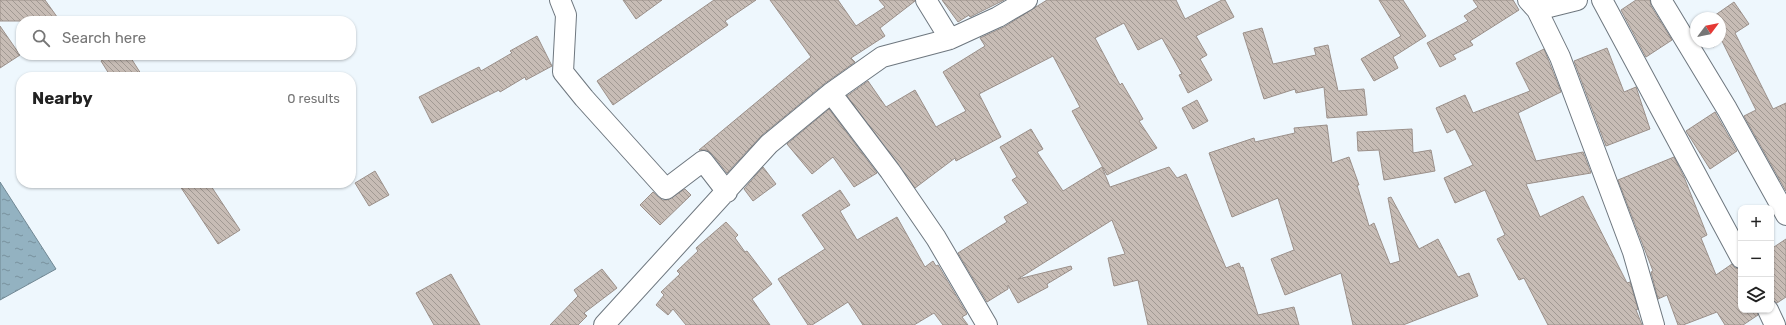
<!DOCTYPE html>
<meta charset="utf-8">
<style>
body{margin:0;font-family:Rubik,sans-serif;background:#f2f2f2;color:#222}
.controls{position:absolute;right:12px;bottom:12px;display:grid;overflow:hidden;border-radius:8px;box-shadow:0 1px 3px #0004}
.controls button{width:36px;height:36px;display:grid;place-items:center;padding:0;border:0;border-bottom:1px solid #e0e0e0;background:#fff;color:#222;font:20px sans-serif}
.compass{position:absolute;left:1690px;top:12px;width:36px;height:36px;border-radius:50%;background:#fff;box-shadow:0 1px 3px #0004;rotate:58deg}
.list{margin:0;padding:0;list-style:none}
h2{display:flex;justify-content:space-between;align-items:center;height:52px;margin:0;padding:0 16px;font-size:17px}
h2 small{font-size:13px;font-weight:400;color:#767676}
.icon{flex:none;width:22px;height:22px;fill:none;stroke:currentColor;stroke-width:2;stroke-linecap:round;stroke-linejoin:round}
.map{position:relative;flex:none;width:1786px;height:325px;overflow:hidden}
.search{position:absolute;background:#fff;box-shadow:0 1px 3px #0004;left:16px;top:16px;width:340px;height:44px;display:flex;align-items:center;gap:10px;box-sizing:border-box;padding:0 14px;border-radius:16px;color:#767676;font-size:15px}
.panel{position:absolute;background:#fff;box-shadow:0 1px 3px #0004;left:16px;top:72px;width:340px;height:116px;border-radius:16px}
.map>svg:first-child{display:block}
</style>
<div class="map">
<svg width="1786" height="325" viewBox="0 0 1786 325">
<defs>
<pattern id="water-ripples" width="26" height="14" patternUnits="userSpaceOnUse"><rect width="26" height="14" fill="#93b2c1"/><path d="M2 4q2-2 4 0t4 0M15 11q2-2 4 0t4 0" fill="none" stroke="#78919d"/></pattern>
<pattern id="building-back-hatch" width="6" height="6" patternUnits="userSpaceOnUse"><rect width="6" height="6" fill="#c7bcb5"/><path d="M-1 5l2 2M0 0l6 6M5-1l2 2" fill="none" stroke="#a19993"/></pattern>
</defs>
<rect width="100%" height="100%" fill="#eef7fd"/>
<!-- water -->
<path fill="url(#water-ripples)" stroke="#718894" d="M 0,182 L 56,269 L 0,300 Z"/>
<!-- building -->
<path fill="url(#building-back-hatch)" stroke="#9b908a" d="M 0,0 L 45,0 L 60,21 L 0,21 Z
M 623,0 L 662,0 L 636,19 Z
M 714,0 L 756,0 L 725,21 L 728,25 L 613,105 L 597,81 Z
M 770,0 L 838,0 L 856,26 L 885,7 L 879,0 L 915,0 L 915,1 L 880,28 L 885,36 L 851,58 L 855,62 L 824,84 L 762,135 L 727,173 L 712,154 L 707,150 L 699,150 L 811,57 Z
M 942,0 L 1004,0 L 970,17 L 969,15 L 958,22 Z
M 1047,0 L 1176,0 L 1185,19 L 1222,0 L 1225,0 L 1234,17 L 1196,36 L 1207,55 L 1200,59 L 1212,80 L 1188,93 L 1179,75 L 1182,74 L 1162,38 L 1138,50 L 1124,23 L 1095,38 L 1120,85 L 1122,83 L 1143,119 L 1139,121 L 1157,148 L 1107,175 L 1072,111 L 1080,107 L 1053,56 L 979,94 L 1001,137 L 956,161 L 955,158 L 915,188 L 847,96 L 868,81 L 886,107 L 915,90 L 936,127 L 966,111 L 943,72 L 985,46 L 980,38 L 1004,27 Z
M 1379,0 L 1403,0 L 1426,36 L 1393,57 L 1398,68 L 1374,81 L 1361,59 L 1401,36 Z
M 1473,0 L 1513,0 L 1519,10 L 1470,41 L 1473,45 L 1453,55 L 1456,59 L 1440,67 L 1427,43 L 1468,21 L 1464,16 L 1478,7 Z
M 1636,0 L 1650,0 L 1651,6 L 1672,40 L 1646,57 L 1621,10 Z
M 1734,2 L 1749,24 L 1735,33 L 1773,109 L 1786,103 L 1786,191 L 1744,116 L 1756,110 L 1722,41 L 1713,47 L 1710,42 L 1720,42 L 1720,18 L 1711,18 Z
M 0,26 L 20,55 L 0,68 Z
M 1262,28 L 1273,64 L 1316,55 L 1314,48 L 1328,45 L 1338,91 L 1364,89 L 1367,115 L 1327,118 L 1324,87 L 1296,93 L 1295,89 L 1264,99 L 1243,33 Z
M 537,36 L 552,66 L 526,80 L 525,77 L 500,92 L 499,90 L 432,123 L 419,97 L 479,67 L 481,71 L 512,53 L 510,51 Z
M 1607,48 L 1624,92 L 1636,87 L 1650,129 L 1606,146 L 1574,61 Z
M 1544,49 L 1561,92 L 1518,113 L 1536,161 L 1583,152 L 1591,173 L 1526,184 L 1540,217 L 1583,196 L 1627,283 L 1630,282 L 1638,309 L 1636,310 L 1642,325 L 1548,325 L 1524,278 L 1519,280 L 1497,239 L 1505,235 L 1485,190 L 1455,203 L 1444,178 L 1473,165 L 1455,129 L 1447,133 L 1436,108 L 1465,95 L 1473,113 L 1530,91 L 1516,63 Z
M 110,55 L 129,55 L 143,77 L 111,77 L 101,61 Z
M 1197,100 L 1208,121 L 1193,129 L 1182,108 Z
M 829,109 L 877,173 L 854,187 L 833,157 L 812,174 L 787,144 Z
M 1715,112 L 1737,151 L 1710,169 L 1686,131 Z
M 1327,125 L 1332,163 L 1349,157 L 1359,185 L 1357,185 L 1369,226 L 1374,223 L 1390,264 L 1400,261 L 1388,198 L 1391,197 L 1419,249 L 1438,239 L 1458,277 L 1469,273 L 1478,296 L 1403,325 L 1353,325 L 1341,273 L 1285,295 L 1271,259 L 1294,250 L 1278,198 L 1232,217 L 1209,153 L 1254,138 L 1255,142 L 1295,133 L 1294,128 Z
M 1031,129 L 1043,149 L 1037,152 L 1063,191 L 1102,167 L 1110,187 L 1169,167 L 1177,178 L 1186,174 L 1226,268 L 1239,263 L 1241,268 L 1243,267 L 1258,315 L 1294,307 L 1299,325 L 1148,325 L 1138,280 L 1114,286 L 1108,258 L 1125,254 L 1112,220 L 1018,279 L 1071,266 L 1072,269 L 1047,284 L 1048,287 L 1018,303 L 1008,285 L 1008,289 L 987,302 L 958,253 L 1007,222 L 1004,217 L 1028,203 L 1012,180 L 1017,177 L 1000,147 Z
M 1412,129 L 1413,153 L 1431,150 L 1435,171 L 1384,180 L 1379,150 L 1358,151 L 1357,132 Z
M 1674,157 L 1684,177 L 1707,235 L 1701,238 L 1716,275 L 1732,264 L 1735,268 L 1741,269 L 1741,310 L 1757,310 L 1758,315 L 1743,325 L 1725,325 L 1717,312 L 1683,325 L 1678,325 L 1667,295 L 1658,299 L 1651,272 L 1653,271 L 1618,180 Z
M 763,167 L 776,184 L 753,201 L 744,189 Z
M 375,171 L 389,195 L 369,206 L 355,183 Z
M 178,183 L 209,183 L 240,230 L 218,244 Z
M 685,189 L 691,195 L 660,225 L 640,205 L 653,192 L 662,200 L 667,200 Z
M 840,190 L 850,205 L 840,211 L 857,240 L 897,217 L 925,267 L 933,261 L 936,266 L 938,265 L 967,314 L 962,317 L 968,325 L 943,325 L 934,313 L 914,325 L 863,325 L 848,302 L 812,325 L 808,325 L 778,279 L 825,249 L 802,215 Z
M 726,222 L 738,235 L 735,238 L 745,252 L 747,251 L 772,284 L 752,299 L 770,325 L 686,325 L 673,309 L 668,315 L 656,305 L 664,295 L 661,292 L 680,274 L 677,271 L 698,251 L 696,248 Z
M 1786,239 L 1786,297 L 1777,303 L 1771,299 L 1771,249 Z
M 602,269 L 617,288 L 584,313 L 587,316 L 578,325 L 550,325 L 578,296 L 574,290 Z
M 451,274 L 480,325 L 434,325 L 416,293 Z"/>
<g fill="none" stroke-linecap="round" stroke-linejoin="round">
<!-- minor casing -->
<g stroke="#6e777f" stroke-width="22">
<path id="minor" d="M 560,0 L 566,15 L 563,72 L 584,98 L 666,189 L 703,161 L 727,192
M 926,0 L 950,39
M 1528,0 L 1537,10 L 1560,57 L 1633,252 L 1654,325
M 1602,0 L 1741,258
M 1661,0 L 1727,109 L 1786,215
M 1537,10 L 1577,0
M 831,93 L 890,171 L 936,238 L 987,325
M 1768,310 L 1775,325
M 604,325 L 769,144 L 831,93 L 882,57 L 950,39 L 998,17 L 1027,0"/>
</g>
<!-- minor -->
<use href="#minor" stroke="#fff" stroke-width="20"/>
</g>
</svg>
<div class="controls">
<button>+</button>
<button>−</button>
<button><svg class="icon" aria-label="layers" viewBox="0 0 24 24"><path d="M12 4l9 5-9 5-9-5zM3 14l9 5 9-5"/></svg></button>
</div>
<svg class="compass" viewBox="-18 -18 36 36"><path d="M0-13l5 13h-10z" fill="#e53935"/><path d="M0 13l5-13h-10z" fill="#767676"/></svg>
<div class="search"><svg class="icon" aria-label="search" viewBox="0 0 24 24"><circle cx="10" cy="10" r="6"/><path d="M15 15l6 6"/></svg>Search here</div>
<section class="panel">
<h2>Nearby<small>0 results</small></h2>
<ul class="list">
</ul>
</section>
</div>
